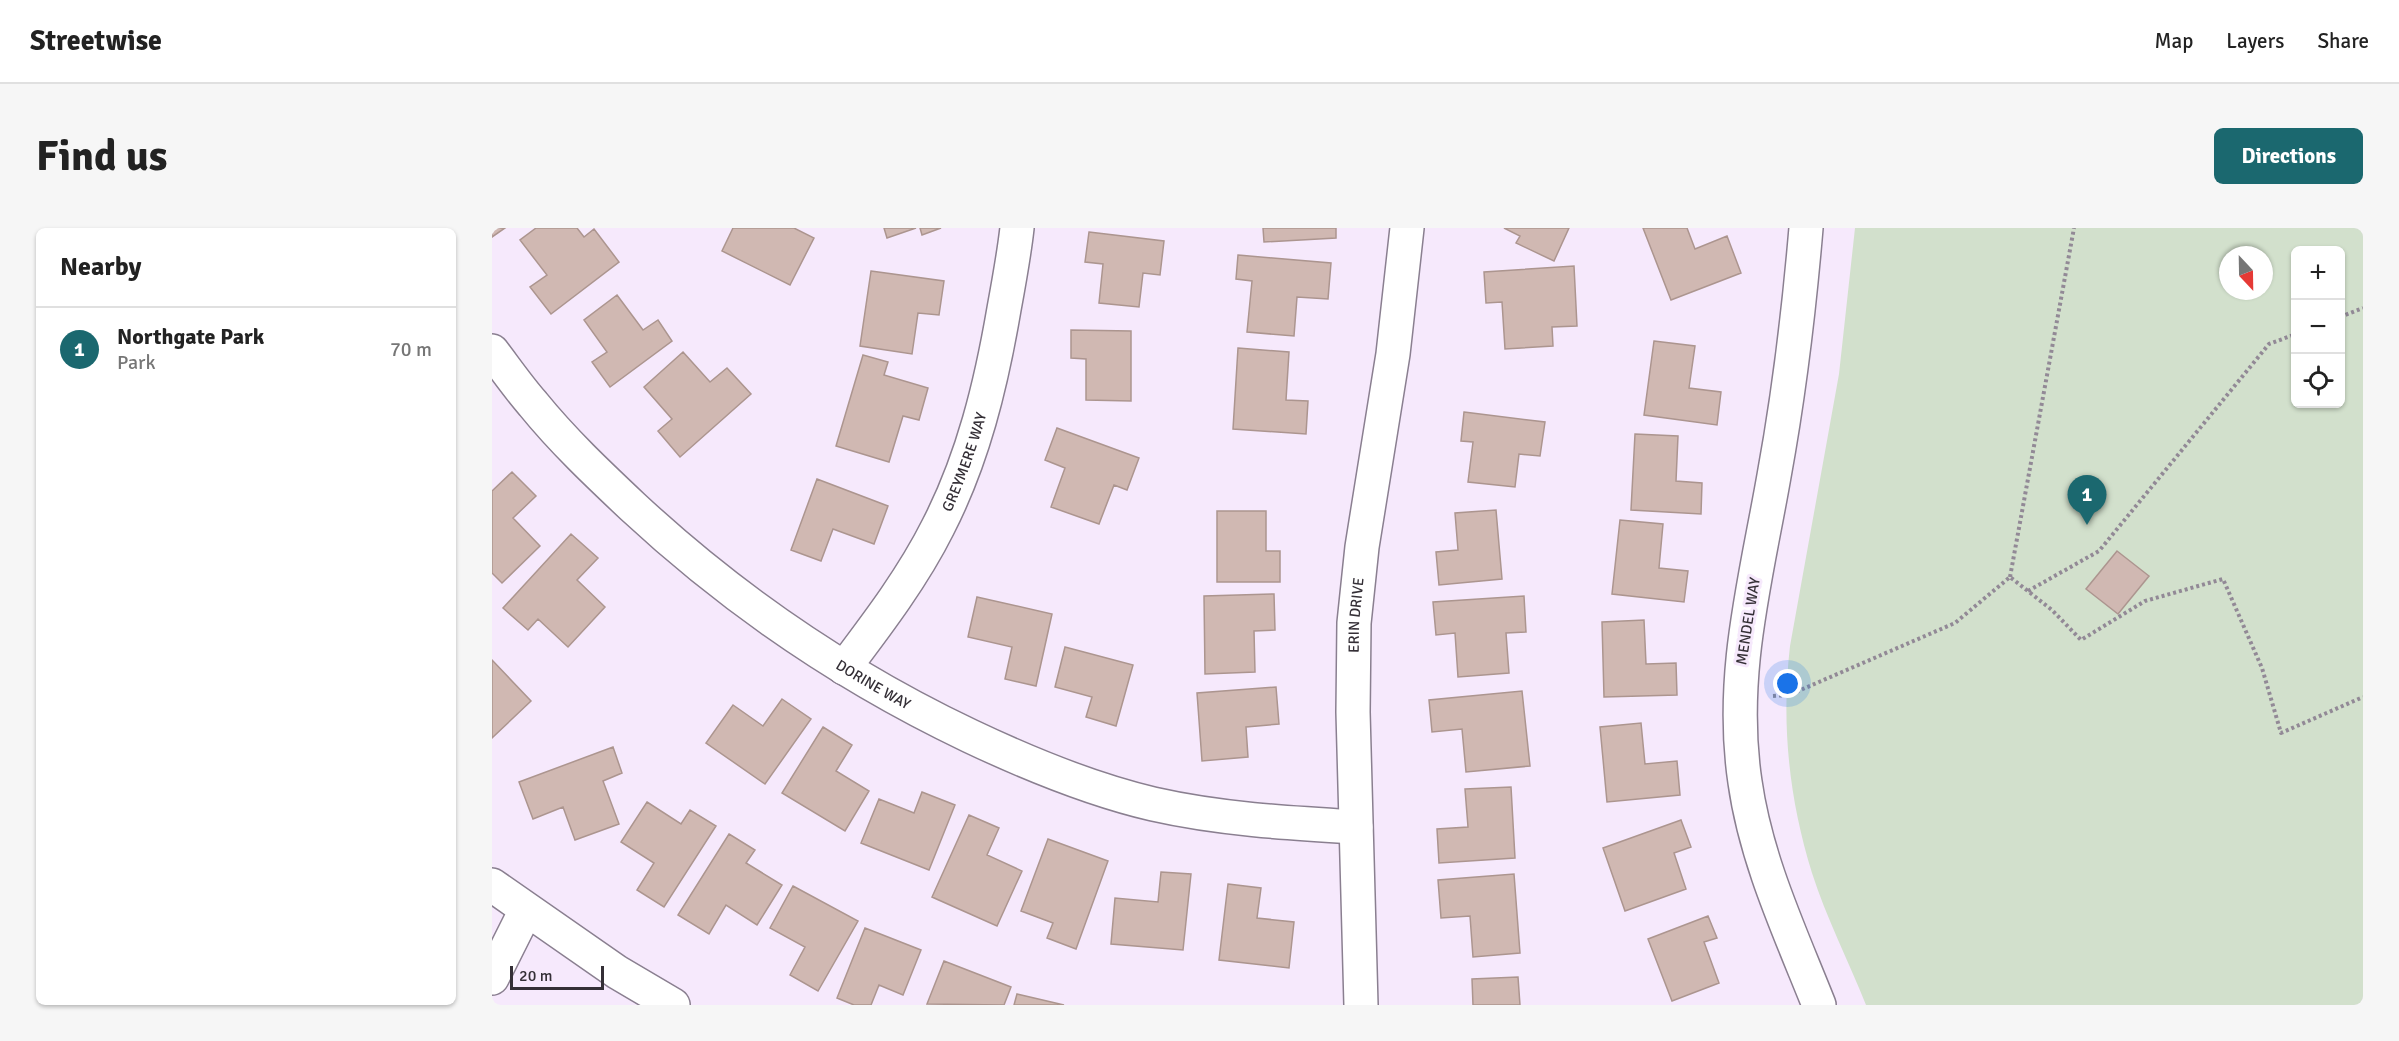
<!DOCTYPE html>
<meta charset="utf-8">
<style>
body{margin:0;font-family:Signika,sans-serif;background:#f6f6f6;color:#222}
.controls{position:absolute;right:18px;top:18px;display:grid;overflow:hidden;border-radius:9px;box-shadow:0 2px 4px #0004}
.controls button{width:54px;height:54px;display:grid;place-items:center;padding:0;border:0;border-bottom:2px solid #e0e0e0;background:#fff;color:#222;font:30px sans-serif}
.compass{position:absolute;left:1727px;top:18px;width:54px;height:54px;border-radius:50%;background:#fff;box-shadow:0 2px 4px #0004;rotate:158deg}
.scale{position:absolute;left:18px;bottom:15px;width:94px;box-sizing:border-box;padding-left:6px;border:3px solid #342f36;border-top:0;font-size:16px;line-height:21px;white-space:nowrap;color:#342f36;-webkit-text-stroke:4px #f6e9fc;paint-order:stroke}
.you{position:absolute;left:1296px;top:456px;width:21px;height:21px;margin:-15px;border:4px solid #fff;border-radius:50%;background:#1a73e8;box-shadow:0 0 0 9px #1a73e833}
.badge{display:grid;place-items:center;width:39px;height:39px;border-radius:50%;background:#1b686f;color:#fff;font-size:20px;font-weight:700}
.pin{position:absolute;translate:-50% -50px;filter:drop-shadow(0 2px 3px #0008)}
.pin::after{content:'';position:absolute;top:32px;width:21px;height:18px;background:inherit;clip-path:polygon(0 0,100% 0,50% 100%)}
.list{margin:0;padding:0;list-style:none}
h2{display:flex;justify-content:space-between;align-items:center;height:78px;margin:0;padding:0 24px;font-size:26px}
h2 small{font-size:20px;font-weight:400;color:#767676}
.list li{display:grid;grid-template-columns:39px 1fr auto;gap:18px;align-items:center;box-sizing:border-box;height:84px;padding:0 24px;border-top:2px solid #e0e0e0}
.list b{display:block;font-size:22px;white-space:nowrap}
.list p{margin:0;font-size:20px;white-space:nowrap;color:#767676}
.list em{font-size:20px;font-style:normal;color:#767676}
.icon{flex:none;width:33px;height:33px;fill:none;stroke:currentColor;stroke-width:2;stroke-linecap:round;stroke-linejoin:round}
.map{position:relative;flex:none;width:1871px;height:777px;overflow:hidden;border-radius:9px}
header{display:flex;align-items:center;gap:36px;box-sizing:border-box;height:84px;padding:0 30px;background:#fff;border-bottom:2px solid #e0e0e0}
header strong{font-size:28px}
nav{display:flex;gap:33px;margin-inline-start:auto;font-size:21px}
.intro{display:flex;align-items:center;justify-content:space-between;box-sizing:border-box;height:144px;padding:0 36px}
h1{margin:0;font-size:42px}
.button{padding:15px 27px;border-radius:9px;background:#1b686f;color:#fff;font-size:21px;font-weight:700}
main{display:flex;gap:36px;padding:0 36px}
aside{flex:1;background:#fff;border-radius:9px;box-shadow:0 2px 4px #0004}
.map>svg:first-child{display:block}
</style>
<header>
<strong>Streetwise</strong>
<nav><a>Map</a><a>Layers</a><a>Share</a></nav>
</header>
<div class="intro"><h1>Find us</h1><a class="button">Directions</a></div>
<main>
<aside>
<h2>Nearby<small></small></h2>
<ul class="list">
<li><span class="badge">1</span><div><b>Northgate Park</b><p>Park</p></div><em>70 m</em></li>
</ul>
</aside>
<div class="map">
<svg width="1871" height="777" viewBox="0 0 1871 777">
<rect width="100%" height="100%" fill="#f6e9fc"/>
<!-- green -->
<path fill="#d2e0cc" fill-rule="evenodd" d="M 1363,0 L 1871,0 L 1871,777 L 1374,777 C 1357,734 1334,689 1320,645 C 1297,571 1289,496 1298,418 L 1347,146 ZM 1804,22 L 1848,22 L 1848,176 L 1804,176 ZM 1736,27 L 1772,27 L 1772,63 L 1736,63 Z"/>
<!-- building -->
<path fill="#d0b8b2" stroke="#ac958f" stroke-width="1.5" d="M 0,0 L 13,0 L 0,9 Z
M 44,0 L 85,0 L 92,9 L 102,1 L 127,34 L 59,86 L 38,59 L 55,47 L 28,12 Z
M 241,0 L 302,0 L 322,10 L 298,57 L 230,23 Z
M 392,0 L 424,0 L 395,10 Z
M 428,0 L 449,0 L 430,7 Z
M 771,0 L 844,0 L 844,10 L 772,14 Z
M 1012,0 L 1077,0 L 1062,33 L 1024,15 L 1028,8 Z
M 1151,0 L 1195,0 L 1203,21 L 1235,8 L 1249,45 L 1179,72 Z
M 597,4 L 672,13 L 668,47 L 651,45 L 647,79 L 607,75 L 611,36 L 593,34 Z
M 746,27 L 839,35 L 836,71 L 805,69 L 802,108 L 755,104 L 760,53 L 744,51 Z
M 1082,38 L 1085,98 L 1060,99 L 1061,118 L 1013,121 L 1010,74 L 994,75 L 992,44 Z
M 379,43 L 452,53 L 447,87 L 426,85 L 420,126 L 368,118 Z
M 125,67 L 151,102 L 166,92 L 180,113 L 118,159 L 100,134 L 115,124 L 92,92 Z
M 579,102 L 639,103 L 639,173 L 594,172 L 594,131 L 579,130 Z
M 1162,113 L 1203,118 L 1197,160 L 1229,164 L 1225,197 L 1152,187 Z
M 746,120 L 797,124 L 794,172 L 816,173 L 814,206 L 741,201 Z
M 191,124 L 218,154 L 235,140 L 259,166 L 188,229 L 166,203 L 180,191 L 152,159 Z
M 371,127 L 396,134 L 392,147 L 436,160 L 427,192 L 411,188 L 397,234 L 344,218 Z
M 972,184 L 1053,194 L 1048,228 L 1027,226 L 1023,259 L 976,254 L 981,214 L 969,213 Z
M 565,200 L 647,230 L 635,262 L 622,257 L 607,296 L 559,279 L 573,240 L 553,232 Z
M 1143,206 L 1186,208 L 1184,253 L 1210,255 L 1209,286 L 1139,282 Z
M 20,244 L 44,268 L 21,290 L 48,318 L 10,355 L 0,345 L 0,263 Z
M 325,251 L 396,278 L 382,316 L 341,301 L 329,333 L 299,322 Z
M 1004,282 L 1010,351 L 947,357 L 944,324 L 966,322 L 963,285 Z
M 725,283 L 774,283 L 774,323 L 788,323 L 788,354 L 725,354 Z
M 1128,292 L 1171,296 L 1167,340 L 1196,343 L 1192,374 L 1120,366 Z
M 79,306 L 106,330 L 85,352 L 113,379 L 76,419 L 46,391 L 36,402 L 11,380 Z
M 1625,323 L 1657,348 L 1626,386 L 1594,361 Z
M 782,366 L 783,402 L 762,403 L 763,444 L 713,446 L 712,368 Z
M 1032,368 L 1034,404 L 1014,405 L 1017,445 L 966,449 L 963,405 L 944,407 L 941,374 Z
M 485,369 L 560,386 L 544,458 L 513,451 L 520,419 L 476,409 Z
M 1152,392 L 1154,436 L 1184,435 L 1185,467 L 1112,469 L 1110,394 Z
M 573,419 L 641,437 L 624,498 L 594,489 L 600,469 L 563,459 Z
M 0,432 L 39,473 L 0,510 Z
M 784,459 L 787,496 L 754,499 L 756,529 L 710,533 L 705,465 Z
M 1030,463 L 1038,538 L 974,544 L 970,501 L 940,504 L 937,472 Z
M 290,471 L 319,491 L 273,556 L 214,515 L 241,477 L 271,498 Z
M 1149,495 L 1153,536 L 1185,533 L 1188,567 L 1115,574 L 1108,499 Z
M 331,499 L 360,517 L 344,543 L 377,563 L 353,603 L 290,565 Z
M 121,519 L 130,545 L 111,553 L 127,596 L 83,612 L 71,579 L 41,591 L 27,554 Z
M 1019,559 L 1023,630 L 947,635 L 945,601 L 976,599 L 973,561 Z
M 430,564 L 463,577 L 437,642 L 369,615 L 387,571 L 422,585 Z
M 155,574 L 189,596 L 198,582 L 224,598 L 172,679 L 145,662 L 162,635 L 129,614 Z
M 477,587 L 507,600 L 495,627 L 530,643 L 505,698 L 440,669 Z
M 1189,592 L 1199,619 L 1182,625 L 1194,661 L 1133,683 L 1111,620 Z
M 237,606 L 263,622 L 254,635 L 290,657 L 265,697 L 234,677 L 217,706 L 186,687 Z
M 556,611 L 616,633 L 584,721 L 555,710 L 561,695 L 529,683 Z
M 669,644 L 699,646 L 691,722 L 619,716 L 623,670 L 666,674 Z
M 1022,646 L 1028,725 L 981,729 L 978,688 L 949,690 L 946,652 Z
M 736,656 L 769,660 L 765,690 L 802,694 L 797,740 L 727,732 Z
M 301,658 L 366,693 L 326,763 L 298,747 L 313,719 L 278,700 Z
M 1216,688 L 1225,710 L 1212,714 L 1227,755 L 1180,773 L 1156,711 Z
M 373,700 L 429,722 L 411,767 L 387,757 L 379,777 L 362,777 L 345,770 Z
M 452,733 L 519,759 L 512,777 L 435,776 Z
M 1026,749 L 1028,777 L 981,777 L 980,751 Z
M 525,766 L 572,777 L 522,777 Z"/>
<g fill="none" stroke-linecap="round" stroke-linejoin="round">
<!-- street casing -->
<g stroke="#8a7f90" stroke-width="36">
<g id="street">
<path d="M 1314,0 C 1307,83 1297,166 1282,248 C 1264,351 1237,448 1253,554 C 1264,632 1298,704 1327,777"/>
<path id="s1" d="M 0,123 C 13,140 26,159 41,176 C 71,213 106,246 141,279 C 241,372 354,449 478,508 C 537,536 597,561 661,576 C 727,591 796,595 864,599"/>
<path id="s2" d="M 352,440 C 386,395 421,349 446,299 C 481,231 499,157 512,81 C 517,54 522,27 525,0"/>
<path d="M 0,657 L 125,744 L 181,777"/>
<path d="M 0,750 L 34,682"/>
<path id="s3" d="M 869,777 L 861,484 L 862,395 L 870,319 L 901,126 L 915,0"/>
</g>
</g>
<!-- path -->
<path stroke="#928996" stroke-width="4" stroke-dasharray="3 3" stroke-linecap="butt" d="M 1848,89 L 1871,80
M 1518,349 L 1582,0
M 1536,363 L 1607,323 L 1777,116 L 1804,106
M 1281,468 L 1297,467 L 1463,395 L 1518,349 L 1560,382 L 1589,412 L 1653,373 L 1731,351 L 1770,440 L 1789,505 L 1871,469"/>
<!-- street -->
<use href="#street" stroke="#fff" stroke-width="33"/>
</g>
<g text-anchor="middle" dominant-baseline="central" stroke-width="6" stroke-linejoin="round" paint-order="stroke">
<!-- street labels -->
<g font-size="15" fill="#342f36" stroke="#f6e9fc">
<text stroke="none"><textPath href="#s2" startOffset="240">GREYMERE WAY</textPath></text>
<text stroke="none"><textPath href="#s3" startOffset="390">ERIN DRIVE</textPath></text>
<text transform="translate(1256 393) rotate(-81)">MENDEL WAY</text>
<text stroke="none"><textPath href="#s1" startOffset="510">DORINE WAY</textPath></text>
</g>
</g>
</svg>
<div class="controls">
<button>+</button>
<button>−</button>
<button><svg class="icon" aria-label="locate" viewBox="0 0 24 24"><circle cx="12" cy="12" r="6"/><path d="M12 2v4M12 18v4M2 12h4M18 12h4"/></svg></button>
</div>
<svg class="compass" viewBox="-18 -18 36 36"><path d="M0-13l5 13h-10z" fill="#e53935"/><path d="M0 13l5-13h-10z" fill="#767676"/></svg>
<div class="scale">20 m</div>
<div class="you"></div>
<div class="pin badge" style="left:1595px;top:297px">1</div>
</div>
</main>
